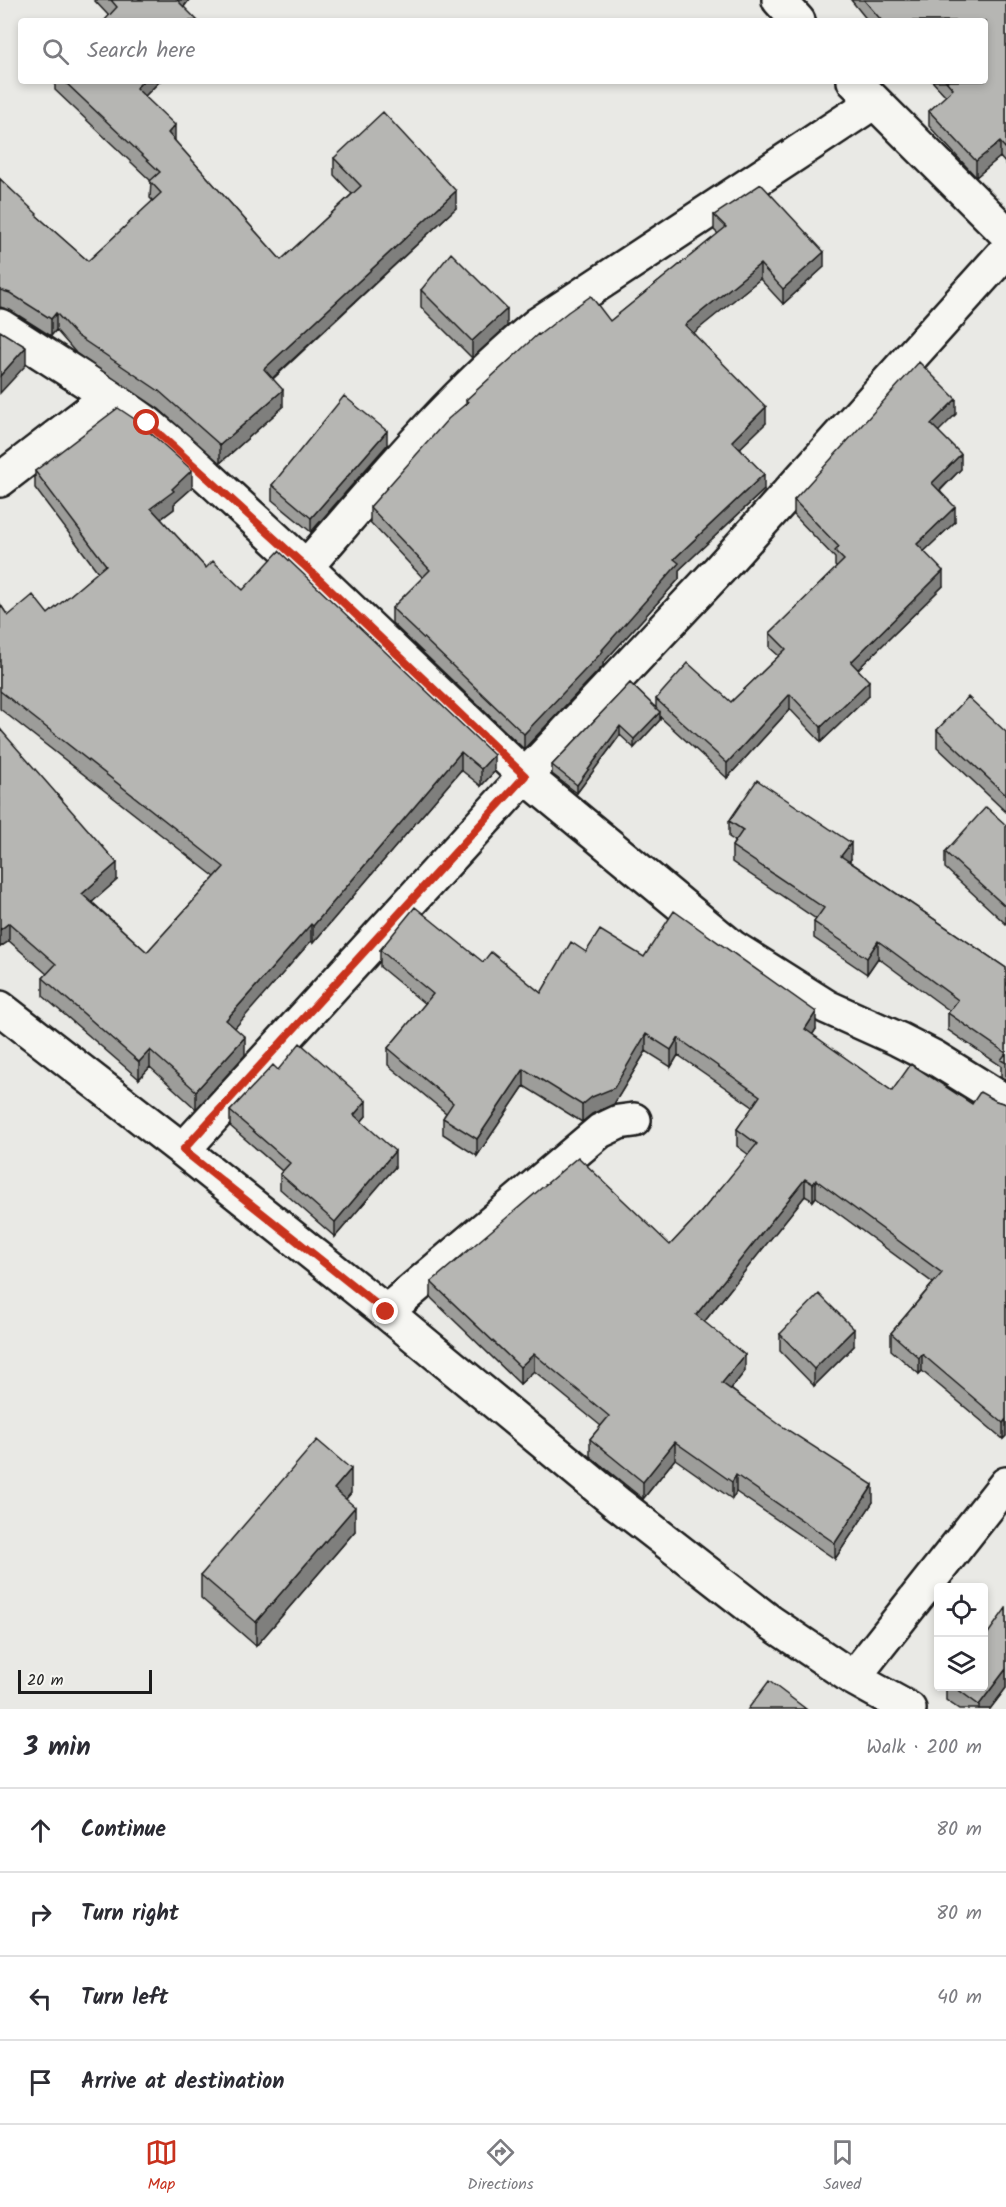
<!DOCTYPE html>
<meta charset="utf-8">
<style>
body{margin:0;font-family:Kalam,sans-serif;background:#f2f2f3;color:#2b2b33}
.controls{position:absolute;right:18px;bottom:18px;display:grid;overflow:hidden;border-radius:6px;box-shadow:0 3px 9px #0003}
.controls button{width:54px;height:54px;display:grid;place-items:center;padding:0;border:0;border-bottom:2px solid #e1e1e2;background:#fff;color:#2b2b33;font:30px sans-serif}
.scale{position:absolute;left:18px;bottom:15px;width:134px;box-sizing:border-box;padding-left:6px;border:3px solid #1c1c1c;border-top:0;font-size:16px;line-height:21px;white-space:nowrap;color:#1c1c1c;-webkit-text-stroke:4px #f6f6f2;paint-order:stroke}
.stop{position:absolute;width:18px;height:18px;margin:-14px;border:4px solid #c8321e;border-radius:50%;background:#fff}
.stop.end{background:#c8321e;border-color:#fff;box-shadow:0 2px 6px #0008}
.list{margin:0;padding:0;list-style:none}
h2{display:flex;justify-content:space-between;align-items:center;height:78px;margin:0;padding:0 24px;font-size:26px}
h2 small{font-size:20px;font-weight:400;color:#7c7c81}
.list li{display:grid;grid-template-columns:39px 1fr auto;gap:18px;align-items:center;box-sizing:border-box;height:84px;padding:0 24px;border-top:2px solid #e1e1e2}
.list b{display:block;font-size:22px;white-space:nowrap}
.list em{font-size:20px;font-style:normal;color:#7c7c81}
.icon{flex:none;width:33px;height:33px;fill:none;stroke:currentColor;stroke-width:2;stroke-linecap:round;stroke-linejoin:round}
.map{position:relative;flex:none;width:1006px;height:1709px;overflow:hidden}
.search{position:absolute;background:#fff;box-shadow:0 3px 9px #0003;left:18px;right:18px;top:18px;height:66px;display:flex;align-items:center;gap:15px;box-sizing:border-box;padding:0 21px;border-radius:6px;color:#7c7c81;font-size:22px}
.sheet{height:414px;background:#fff}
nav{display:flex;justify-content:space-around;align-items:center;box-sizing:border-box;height:84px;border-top:2px solid #e1e1e2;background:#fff;font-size:16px;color:#7c7c81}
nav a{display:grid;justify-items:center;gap:3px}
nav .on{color:#c8321e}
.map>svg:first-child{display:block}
</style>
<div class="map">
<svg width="1006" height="1709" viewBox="0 0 1006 1709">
<rect width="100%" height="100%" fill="#e9e9e5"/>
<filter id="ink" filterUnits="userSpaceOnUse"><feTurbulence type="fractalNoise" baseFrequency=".0167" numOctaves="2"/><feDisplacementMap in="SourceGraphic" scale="12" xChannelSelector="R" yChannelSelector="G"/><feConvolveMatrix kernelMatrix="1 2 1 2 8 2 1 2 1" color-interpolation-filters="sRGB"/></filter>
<g filter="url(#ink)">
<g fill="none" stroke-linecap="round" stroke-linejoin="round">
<!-- street casing -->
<g stroke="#1c1c1c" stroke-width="38">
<path id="street" d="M 779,0 L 798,21
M 854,81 L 1006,233
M 0,326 L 109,396 L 147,423 L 178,449 L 306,567 L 525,776 L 732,947 L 827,1007 L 898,1039 L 935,1058 L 1006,1102
M 0,480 L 109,396
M 306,567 C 380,482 451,395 538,324 L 874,102
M 0,1008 L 183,1150 L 386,1312 L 617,1503 L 770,1622 L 853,1678 L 909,1709
M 183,1150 L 525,776 L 719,570 L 1006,251
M 386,1312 L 600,1131 L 619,1122 L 634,1120
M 853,1678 L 1006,1484"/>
</g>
<!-- street -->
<use href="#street" stroke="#f6f6f2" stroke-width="33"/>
</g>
<!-- wall -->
<path fill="#9d9d9a" stroke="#1c1c1c" stroke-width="1.5" d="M 94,0 L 189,0 L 184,7 L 109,16 Z
M 851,0 L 1006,0 L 1006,164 L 1000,157 L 976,177 L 929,126 L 929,111 L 946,96 L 932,81 L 985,81 L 985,21 L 868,21 Z
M 55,81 L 160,81 L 145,96 L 175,141 L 281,260 L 352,194 L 334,175 L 334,158 L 456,208 L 273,379 L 283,407 L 220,463 L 159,409 L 76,353 L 56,330 L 51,336 L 10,310 L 0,307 L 0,179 L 37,216 L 88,261 L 153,201 L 150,198 L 151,181 L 55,90 Z
M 714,215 L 824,267 L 783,304 L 760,279 L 693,333 L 766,423 L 740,448 L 764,490 L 679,570 L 679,579 L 603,663 L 603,666 L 524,749 L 392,623 L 392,608 L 423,578 L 370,522 L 370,507 L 466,404 L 466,400 L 539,335 L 610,321 L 718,234 L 714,230 Z
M 421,290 L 507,326 L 472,358 L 421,307 Z
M 956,414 L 938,431 L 961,469 L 940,491 L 955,522 L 924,551 L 943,586 L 858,669 L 869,696 L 821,742 L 790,709 L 727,778 L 660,717 L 660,720 L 634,748 L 620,735 L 577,793 L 552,774 L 552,765 L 630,683 L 656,708 L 656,699 L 731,702 L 779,656 L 770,648 L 770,633 L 837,568 L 835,566 L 835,558 L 794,515 L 794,500 Z
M 387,445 L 311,532 L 272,500 L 272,485 Z
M 35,471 L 192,488 L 174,504 L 174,509 L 161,519 L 206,568 L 243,590 L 494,772 L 481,786 L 461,770 L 313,943 L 311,941 L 234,1028 L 245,1055 L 196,1109 L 150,1067 L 139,1079 L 43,996 L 43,978 L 47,974 L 9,941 L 0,947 L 0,729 L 117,880 L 92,902 L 147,952 L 215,877 L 0,709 L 0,604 L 8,616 L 48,614 L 98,572 L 35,488 Z
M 937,730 L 1006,732 L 1006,812 L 937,747 Z
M 729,821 L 851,859 L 849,861 L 1006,968 L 1006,1080 L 1001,1077 L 1001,1066 L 948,1030 L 948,1013 L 950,1011 L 878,958 L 867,974 L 814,938 L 814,922 L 816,919 L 732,862 L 732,846 L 735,841 L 729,837 Z
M 1006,825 L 1006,924 L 945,868 L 945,852 Z
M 380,950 L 483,962 L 541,993 L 586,952 L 644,957 L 816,1029 L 812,1035 L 892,1091 L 972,1104 L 996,1101 L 1006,1104 L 1006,1436 L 1003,1439 L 922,1371 L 919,1374 L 891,1350 L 891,1333 L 933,1283 L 816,1197 L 813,1201 L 805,1196 L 704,1322 L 745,1371 L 731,1389 L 873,1502 L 835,1559 L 736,1492 L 732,1499 L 675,1459 L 643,1499 L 590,1456 L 590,1439 L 601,1426 L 534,1371 L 520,1384 L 431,1298 L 431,1282 L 670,1245 L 702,1211 L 749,1155 L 737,1146 L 737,1129 L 753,1107 L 678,1055 L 671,1067 L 646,1051 L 614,1104 L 592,1114 L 582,1122 L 524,1086 L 477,1156 L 443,1134 L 443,1118 L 446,1113 L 388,1065 L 388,1048 L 425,1004 L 380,967 Z
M 278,1070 L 366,1116 L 361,1122 L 395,1167 L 335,1237 L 280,1189 L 280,1174 L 282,1171 L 230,1126 L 230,1111 Z
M 780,1334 L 854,1346 L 814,1386 L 780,1351 Z
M 351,1493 L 346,1499 L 355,1531 L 256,1646 L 201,1598 L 201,1575 Z
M 1006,1608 L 1006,1688 L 990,1709 L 959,1709 L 946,1700 L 946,1686 L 984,1686 Z"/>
<!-- shaded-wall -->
<path fill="#7f7f7d" stroke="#1c1c1c" stroke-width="1.5" d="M 176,0 L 189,0 L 176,16 Z
M 143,81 L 160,81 L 136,105 L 136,88 Z
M 175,125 L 175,143 L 168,133 Z
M 1000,142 L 1000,157 L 976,177 L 976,161 Z
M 456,191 L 456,208 L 264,386 L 264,369 Z
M 824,252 L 824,267 L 783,304 L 783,289 Z
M 760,264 L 760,279 L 685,340 L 685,325 Z
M 507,309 L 507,326 L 472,358 L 472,341 Z
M 56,313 L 56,330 L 51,336 L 51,319 Z
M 26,347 L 26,365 L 0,393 L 0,376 Z
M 283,390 L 283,407 L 220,463 L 220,445 Z
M 956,399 L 956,414 L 931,439 L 931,424 Z
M 766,407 L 766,423 L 732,456 L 732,441 Z
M 387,431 L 387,445 L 311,532 L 311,518 Z
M 961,454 L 961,469 L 932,498 L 932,483 Z
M 192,470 L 192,488 L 174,504 L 174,509 L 151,526 L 151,508 Z
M 764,474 L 764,490 L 679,570 L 679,579 L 603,663 L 603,666 L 524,749 L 524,734 L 602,650 L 674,559 Z
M 955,507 L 955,522 L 917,558 L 917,544 Z
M 943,571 L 943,586 L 851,676 L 851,662 Z
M 869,681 L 869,696 L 821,742 L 821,727 Z
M 790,694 L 790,709 L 727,778 L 727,763 Z
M 660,712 L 660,720 L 634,748 L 634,739 Z
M 620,726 L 620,735 L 577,793 L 577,785 Z
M 461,752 L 461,770 L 313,943 L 313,926 Z
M 494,755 L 494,772 L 481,786 L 481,769 Z
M 851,843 L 851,859 L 841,873 L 841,856 Z
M 117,863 L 117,880 L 82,911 L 82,894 Z
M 9,923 L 9,941 L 0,947 L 0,930 Z
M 311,924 L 311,941 L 226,1038 L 226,1020 Z
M 878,941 L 878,958 L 867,974 L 867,958 Z
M 816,1012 L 816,1029 L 805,1046 L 805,1029 Z
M 646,1034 L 646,1051 L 614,1104 L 592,1114 L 582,1122 L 582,1105 Z
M 245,1037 L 245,1055 L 196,1109 L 196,1091 Z
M 678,1038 L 678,1055 L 671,1067 L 671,1050 Z
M 150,1050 L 150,1067 L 139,1079 L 139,1062 Z
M 524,1069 L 524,1086 L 477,1156 L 477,1139 Z
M 366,1101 L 366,1116 L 354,1130 L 354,1115 Z
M 395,1151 L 395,1167 L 335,1237 L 335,1222 Z
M 805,1179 L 805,1196 L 696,1332 L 696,1315 Z
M 816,1180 L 816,1197 L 813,1201 L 813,1184 Z
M 854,1329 L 854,1346 L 814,1386 L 814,1369 Z
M 534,1354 L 534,1371 L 520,1384 L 520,1367 Z
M 922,1354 L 922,1371 L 919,1374 L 919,1358 Z
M 745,1355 L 745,1371 L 722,1400 L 722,1383 Z
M 1006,1419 L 1006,1436 L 1003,1439 L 1003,1423 Z
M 675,1442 L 675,1459 L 643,1499 L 643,1482 Z
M 351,1469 L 351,1493 L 334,1513 L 334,1489 Z
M 736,1475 L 736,1492 L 732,1499 L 732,1482 Z
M 873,1485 L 873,1502 L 835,1559 L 835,1543 Z
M 355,1507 L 355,1531 L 256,1646 L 256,1622 Z
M 1006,1669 L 1006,1688 L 990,1709 L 979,1709 L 979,1705 Z"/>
<!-- building -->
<path fill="#b6b6b3" stroke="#1c1c1c" stroke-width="1.5" d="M 111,0 L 177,0 L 198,21 L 104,21 L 117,7 Z
M 864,0 L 1006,0 L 1006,149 L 1000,142 L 976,161 L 929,111 L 953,89 L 946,81 L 985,81 L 985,21 L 882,21 Z
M 64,81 L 143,81 L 136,88 L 175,125 L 168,133 L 281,260 L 361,186 L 334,158 L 383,112 L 456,191 L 264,369 L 283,390 L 220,445 L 159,391 L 76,335 L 56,313 L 51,319 L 10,293 L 0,290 L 0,179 L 37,214 L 36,215 L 88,261 L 161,193 L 150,181 L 160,172 Z
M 761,184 L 824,252 L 783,289 L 760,264 L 685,325 L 766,407 L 732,441 L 764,474 L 674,559 L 679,563 L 602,650 L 603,651 L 524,734 L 392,608 L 430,570 L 370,507 L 448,419 L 468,402 L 466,400 L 538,334 L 539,335 L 568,312 L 591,296 L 610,321 L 726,227 L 714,215 Z
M 451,253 L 507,309 L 472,341 L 421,290 Z
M 0,331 L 26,347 L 0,376 Z
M 919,362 L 956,399 L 931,424 L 961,454 L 932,483 L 955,507 L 917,544 L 943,571 L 851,662 L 869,681 L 821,727 L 790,694 L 727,763 L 656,699 L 688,663 L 731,702 L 786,649 L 770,633 L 844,560 L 835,551 L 839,547 L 794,500 Z
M 344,396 L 387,431 L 311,518 L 272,485 Z
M 118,408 L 136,420 L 192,470 L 172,489 L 174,491 L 151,508 L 206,568 L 213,561 L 243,590 L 279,551 L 494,755 L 481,769 L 461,752 L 313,926 L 311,924 L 226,1020 L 245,1037 L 196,1091 L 150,1050 L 139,1062 L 43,978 L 56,964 L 9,923 L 0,930 L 0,729 L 117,863 L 82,894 L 147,952 L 224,867 L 0,691 L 0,604 L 8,616 L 33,595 L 48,614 L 106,565 L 35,471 Z
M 630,683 L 660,712 L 634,739 L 620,726 L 577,785 L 552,765 Z
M 968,697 L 1006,732 L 1006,795 L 937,730 Z
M 757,780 L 851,843 L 841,856 L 1006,968 L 1006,1053 L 948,1013 L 958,1000 L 878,941 L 867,958 L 814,922 L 824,908 L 732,846 L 743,830 L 729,821 Z
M 986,807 L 1006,825 L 1006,907 L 945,852 Z
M 415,907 L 483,962 L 491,952 L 541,993 L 571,942 L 586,952 L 600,930 L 644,957 L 674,911 L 816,1012 L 805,1029 L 892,1091 L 911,1064 L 972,1104 L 980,1092 L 996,1101 L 1006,1104 L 1006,1419 L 1003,1423 L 922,1354 L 919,1358 L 891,1333 L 942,1273 L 816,1180 L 813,1184 L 805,1179 L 696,1315 L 745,1355 L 722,1383 L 780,1425 L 873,1485 L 835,1543 L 736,1475 L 732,1482 L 675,1442 L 643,1482 L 590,1439 L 609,1416 L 534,1354 L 520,1367 L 431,1282 L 578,1157 L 670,1245 L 702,1211 L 757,1144 L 737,1129 L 760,1096 L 678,1038 L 671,1050 L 646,1034 L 614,1088 L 592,1097 L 582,1105 L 524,1069 L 477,1139 L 443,1118 L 453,1103 L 388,1048 L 433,994 L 380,950 Z
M 300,1043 L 366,1101 L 354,1115 L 395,1151 L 335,1222 L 280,1174 L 290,1163 L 230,1111 L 273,1065 L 278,1070 Z
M 1006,1053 L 1006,1063 L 1001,1060 Z
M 819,1294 L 854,1329 L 814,1369 L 780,1334 Z
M 317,1440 L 351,1469 L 334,1489 L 355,1507 L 256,1622 L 201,1575 Z
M 1006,1608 L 1006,1669 L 979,1705 L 953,1686 L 984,1686 L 984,1639 Z
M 769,1681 L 806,1709 L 748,1709 Z"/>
</g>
<g fill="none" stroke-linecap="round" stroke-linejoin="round" filter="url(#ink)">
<!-- route -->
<path stroke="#c8321e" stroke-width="8" d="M 147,423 L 306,567 L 525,776 L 183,1150 L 386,1312"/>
</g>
</svg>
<div class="controls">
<button><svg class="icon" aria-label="locate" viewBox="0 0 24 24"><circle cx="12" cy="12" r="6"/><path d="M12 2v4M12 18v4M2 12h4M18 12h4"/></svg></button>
<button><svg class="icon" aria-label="layers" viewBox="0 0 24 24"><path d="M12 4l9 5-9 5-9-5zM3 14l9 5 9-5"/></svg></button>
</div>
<div class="scale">20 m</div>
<div class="stop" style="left:147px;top:423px"></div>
<div class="stop end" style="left:386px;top:1312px"></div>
<div class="search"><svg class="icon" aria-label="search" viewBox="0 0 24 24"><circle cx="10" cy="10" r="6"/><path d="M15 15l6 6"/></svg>Search here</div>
</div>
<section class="sheet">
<h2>3 min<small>Walk · 200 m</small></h2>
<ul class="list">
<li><svg class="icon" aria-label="ahead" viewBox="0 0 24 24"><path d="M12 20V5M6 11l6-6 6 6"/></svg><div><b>Continue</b></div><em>80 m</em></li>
<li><svg class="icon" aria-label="right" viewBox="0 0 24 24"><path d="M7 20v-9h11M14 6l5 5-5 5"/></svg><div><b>Turn right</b></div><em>80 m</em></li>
<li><svg class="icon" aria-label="left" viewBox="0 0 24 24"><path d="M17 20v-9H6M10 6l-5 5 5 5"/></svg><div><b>Turn left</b></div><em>40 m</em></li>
<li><svg class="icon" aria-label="arrive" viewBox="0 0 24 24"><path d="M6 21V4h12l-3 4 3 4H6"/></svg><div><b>Arrive at destination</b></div></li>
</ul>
</section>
<nav>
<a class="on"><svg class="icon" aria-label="map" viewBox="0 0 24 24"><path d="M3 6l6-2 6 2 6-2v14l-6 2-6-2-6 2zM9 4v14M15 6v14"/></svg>Map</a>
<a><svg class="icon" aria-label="directions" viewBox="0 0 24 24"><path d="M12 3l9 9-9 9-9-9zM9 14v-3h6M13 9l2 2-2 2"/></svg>Directions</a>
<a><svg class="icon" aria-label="saved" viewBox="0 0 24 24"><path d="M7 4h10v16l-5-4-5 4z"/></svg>Saved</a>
</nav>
